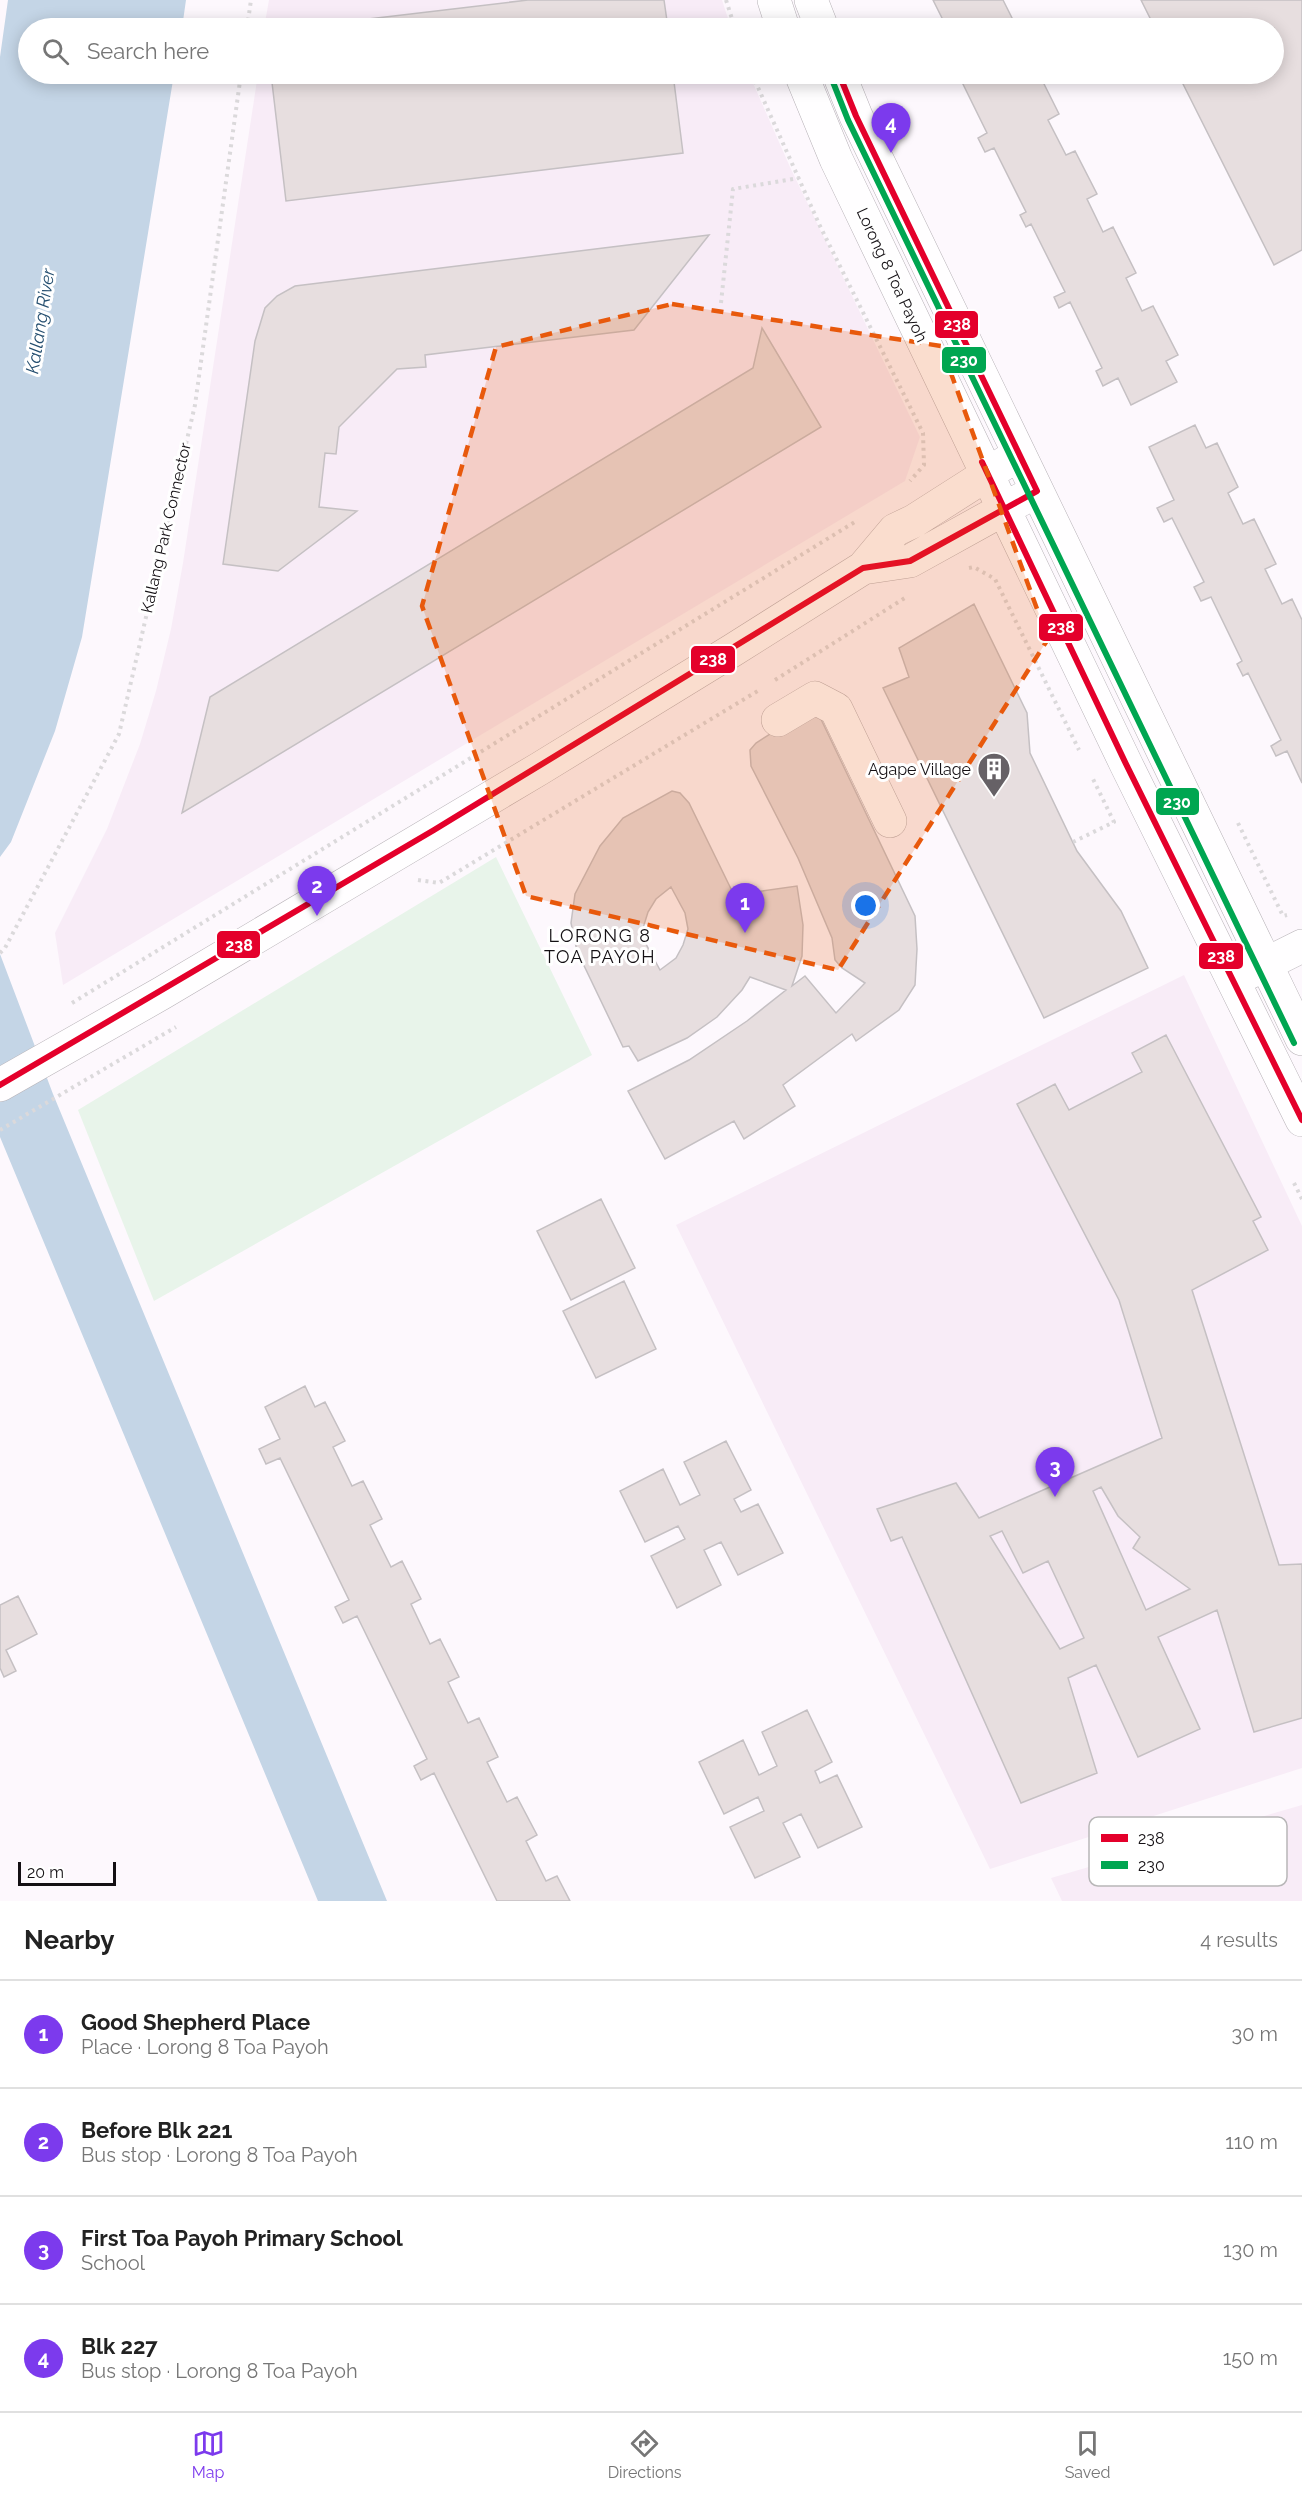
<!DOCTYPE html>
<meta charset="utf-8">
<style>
body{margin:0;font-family:Raleway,sans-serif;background:#f2f2f2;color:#222}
.scale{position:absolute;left:18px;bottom:15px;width:98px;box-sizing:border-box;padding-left:6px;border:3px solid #141014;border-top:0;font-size:16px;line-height:21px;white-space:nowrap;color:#141014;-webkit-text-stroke:4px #fff;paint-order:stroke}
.you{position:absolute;left:866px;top:906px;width:21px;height:21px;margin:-15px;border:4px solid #fff;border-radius:50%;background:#1a73e8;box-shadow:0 0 0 9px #1a73e833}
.badge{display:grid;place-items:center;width:39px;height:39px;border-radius:50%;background:#7c3aed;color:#fff;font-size:20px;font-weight:700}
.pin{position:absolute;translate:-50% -50px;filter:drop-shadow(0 2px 3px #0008)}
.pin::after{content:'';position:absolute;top:32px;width:21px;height:18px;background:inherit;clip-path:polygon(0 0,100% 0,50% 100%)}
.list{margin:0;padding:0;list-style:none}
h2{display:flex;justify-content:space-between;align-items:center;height:78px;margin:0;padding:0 24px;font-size:26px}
h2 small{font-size:20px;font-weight:400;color:#767676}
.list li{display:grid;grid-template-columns:39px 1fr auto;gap:18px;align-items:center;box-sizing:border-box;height:108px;padding:0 24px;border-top:2px solid #e0e0e0}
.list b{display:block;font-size:22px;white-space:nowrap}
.list p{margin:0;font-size:20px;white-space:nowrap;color:#767676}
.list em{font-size:20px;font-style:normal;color:#767676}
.icon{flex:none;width:33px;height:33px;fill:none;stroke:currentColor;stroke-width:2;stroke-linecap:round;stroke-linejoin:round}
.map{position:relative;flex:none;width:1302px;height:1901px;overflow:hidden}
.search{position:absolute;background:#fff;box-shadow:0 3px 15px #0003;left:18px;right:18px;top:18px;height:66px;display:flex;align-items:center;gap:15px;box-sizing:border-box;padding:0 21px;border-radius:33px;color:#767676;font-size:22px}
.sheet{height:510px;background:#fff}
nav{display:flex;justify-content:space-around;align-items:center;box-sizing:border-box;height:84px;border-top:2px solid #e0e0e0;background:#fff;font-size:16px;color:#767676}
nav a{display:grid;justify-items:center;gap:3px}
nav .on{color:#7c3aed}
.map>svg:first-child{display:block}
</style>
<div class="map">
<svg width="1302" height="1901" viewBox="0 0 1302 1901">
<rect width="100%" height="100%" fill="#fdf8fd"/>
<!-- built -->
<path fill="#f8ecf7" d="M 269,0 L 722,0 L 731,28 L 264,28 Z
M 258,74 L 749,74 L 790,167 L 920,437 L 905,481 L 63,985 L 55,933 L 107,829 L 140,744 L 156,691 L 171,629 L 183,563 Z
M 1184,975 L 1302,1226 L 1302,1768 L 990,1869 L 676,1225 Z
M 1302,1805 L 1302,1901 L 1062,1901 L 1051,1878 Z"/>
<!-- green -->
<path fill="#e8f4ea" d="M 496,857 L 592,1055 L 154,1301 L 78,1110 Z"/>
<!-- water -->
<path fill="#c4d5e6" d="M 8,0 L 186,0 L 182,28 L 28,28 L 28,74 L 174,74 L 82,637 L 55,731 L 11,842 L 0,857 L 0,57 Z
M 0,954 L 53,1094 L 387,1901 L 318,1901 L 0,1137 Z"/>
<!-- building -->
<path fill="#e7dedf" stroke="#c5c0c3" stroke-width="1.5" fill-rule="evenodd" d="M 528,0 L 664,0 L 668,28 L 292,28 Z
M 933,0 L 1003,0 L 1017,28 L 947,28 Z
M 1141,0 L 1302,0 L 1302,250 L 1274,265 L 1178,74 L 1274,74 L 1274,28 L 1155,28 Z
M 271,74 L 673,74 L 683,153 L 286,201 Z
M 958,74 L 1039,74 L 1059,114 L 1048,120 L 1066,155 L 1075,151 L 1097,194 L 1087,199 L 1103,232 L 1113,227 L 1136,273 L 1126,278 L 1142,311 L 1153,306 L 1178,355 L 1166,361 L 1177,382 L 1131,405 L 1118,378 L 1103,386 L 1096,371 L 1102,368 L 1070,302 L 1059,308 L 1054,297 L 1065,292 L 1031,224 L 1026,227 L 1020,215 L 1026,212 L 994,148 L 985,152 L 978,138 L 987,133 Z
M 709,235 L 634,330 L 425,355 L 426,367 L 397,369 L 339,427 L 336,454 L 325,453 L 319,507 L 357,511 L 278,571 L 223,564 L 255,341 L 265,308 L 277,296 L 295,286 Z
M 762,328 L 821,427 L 182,813 L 210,697 L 753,368 Z
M 1195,425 L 1206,448 L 1217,443 L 1238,487 L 1228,493 L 1243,524 L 1254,519 L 1276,564 L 1265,569 L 1282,604 L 1292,599 L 1302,620 L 1302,783 L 1287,751 L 1276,756 L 1271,746 L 1281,740 L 1248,673 L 1243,676 L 1237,664 L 1242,661 L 1211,597 L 1201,601 L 1194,587 L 1204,582 L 1172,518 L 1164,522 L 1157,508 L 1174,500 L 1149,447 Z
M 974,604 L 1027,713 L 1030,753 L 1077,851 L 1121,911 L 1148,968 L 1044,1018 L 883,688 L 909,677 L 899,648 Z
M 818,713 L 915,916 L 917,949 L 915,985 L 899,1010 L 856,1041 L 852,1034 L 783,1085 L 795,1106 L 744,1139 L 734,1121 L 665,1159 L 628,1091 L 689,1060 L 747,1021 L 786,990 L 750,977 L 742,990 L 717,1017 L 687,1038 L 638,1061 L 629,1046 L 623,1047 L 577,951 L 571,923 L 575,894 L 600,846 L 623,818 L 672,791 L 680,793 L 689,803 L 734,895 L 797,886 L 803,925 L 802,956 L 792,986 L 805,976 L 836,1013 L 865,983 L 842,968 L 835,960 L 832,938 L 798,858 L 751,766 L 750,750 L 756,743 L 802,714 ZM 671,887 L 685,913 L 688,929 L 683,945 L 676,958 L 660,970 L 646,944 L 643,928 L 648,912 L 656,899 Z
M 1166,1035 L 1261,1217 L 1253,1221 L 1268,1250 L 1192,1290 L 1279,1565 L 1302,1564 L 1302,1718 L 1254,1732 L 1217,1610 L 1158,1637 L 1200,1729 L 1138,1757 L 1096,1665 L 1068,1678 L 1097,1773 L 1021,1803 L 902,1537 L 891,1541 L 877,1509 L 956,1483 L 979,1518 L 1162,1438 L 1119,1300 L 1017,1104 L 1055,1084 L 1069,1110 L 1142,1072 L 1132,1053 ZM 1101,1487 L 1118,1516 L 1140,1537 L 1133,1548 L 1190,1589 L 1146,1610 L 1093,1491 ZM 1002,1531 L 1023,1573 L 1048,1561 L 1084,1638 L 1060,1649 L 990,1536 Z
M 601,1199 L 635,1268 L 571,1300 L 537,1231 Z
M 624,1281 L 656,1349 L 596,1378 L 563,1311 Z
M 305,1386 L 315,1407 L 325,1402 L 345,1441 L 333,1447 L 352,1486 L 363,1481 L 382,1519 L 370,1525 L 391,1567 L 402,1561 L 421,1599 L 411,1604 L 430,1644 L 440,1639 L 459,1677 L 448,1682 L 468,1723 L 479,1718 L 498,1757 L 487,1762 L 507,1802 L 517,1797 L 537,1835 L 526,1841 L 546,1881 L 557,1876 L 570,1901 L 497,1901 L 434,1773 L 421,1780 L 414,1766 L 427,1759 L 357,1616 L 343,1623 L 335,1607 L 349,1600 L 280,1458 L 266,1464 L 259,1449 L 280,1439 L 265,1407 Z
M 726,1441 L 751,1490 L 734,1499 L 741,1512 L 758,1504 L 783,1553 L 738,1575 L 721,1542 L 704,1550 L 721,1585 L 677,1608 L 651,1556 L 685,1539 L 678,1526 L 645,1542 L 620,1491 L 663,1469 L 680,1505 L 700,1495 L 684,1462 Z
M 18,1596 L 37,1634 L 6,1650 L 16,1671 L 4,1677 L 0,1668 L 0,1605 Z
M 807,1710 L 832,1762 L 815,1771 L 820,1783 L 837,1775 L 862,1827 L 818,1848 L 801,1814 L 783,1823 L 800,1857 L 755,1878 L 730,1827 L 764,1811 L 758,1797 L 724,1814 L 699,1762 L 743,1740 L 759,1775 L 777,1766 L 762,1732 Z"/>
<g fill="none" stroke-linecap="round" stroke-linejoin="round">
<!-- minor casing -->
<g stroke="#b7b2b7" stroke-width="34">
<path id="minor" d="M 774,0 L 783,28
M 811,0 L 822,28
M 801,74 L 836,159 L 1126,764 L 1302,1120
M 839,74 L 856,116 L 1302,1039
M 863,568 L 910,561 L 1022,499
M 778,720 L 815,698 L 836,709 L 890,821
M 1246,974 L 1302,946
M 0,1085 L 162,993 L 539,769 L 733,650 L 863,568 L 895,530 L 914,521 L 1019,454"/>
</g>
<!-- path -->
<path stroke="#dbd9db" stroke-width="4" stroke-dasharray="3 4.5" stroke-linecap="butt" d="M 726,0 L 735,28
M 247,28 L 251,0
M 752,74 L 820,226 L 923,433 L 924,465 L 910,481
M 721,303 L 733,189 L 799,178
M 969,568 L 974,567 L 995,579 L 1079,750
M 775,680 L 908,596
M 1238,823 L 1283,916 L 1287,915
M 1073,842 L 1114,822 L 1093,779
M 418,880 L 439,883 L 761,689
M 0,953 L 5,948 L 119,734 L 195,405 L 241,74
M 72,1003 L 858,520
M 0,1130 L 176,1027
M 1294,1183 L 1302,1199"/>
<!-- minor -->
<use href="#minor" stroke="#fffeff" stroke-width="33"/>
<!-- bus-1 casing -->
<g stroke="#fff" stroke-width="10">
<path id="bus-1" d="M 982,462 L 1126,764 L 1302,1120
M 0,1085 L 434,830 L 863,568 L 910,561 L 1037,491 L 856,116 L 839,74"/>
</g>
<!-- bus-2 casing -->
<g stroke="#fff" stroke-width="10">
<path id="bus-2" d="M 831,77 L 848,120 L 1294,1043"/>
</g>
<!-- bus-1 -->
<use href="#bus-1" stroke="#e4002b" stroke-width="6"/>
<!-- bus-2 -->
<use href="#bus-2" stroke="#00a651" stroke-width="6"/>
</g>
<!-- marked area -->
<path fill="#e8590c" fill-opacity="0.2" stroke="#e8590c" stroke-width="4.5" stroke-dasharray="12 8" stroke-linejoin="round" d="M 672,304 L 941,346 L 1048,639 L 838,970 L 526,896 L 422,606 L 496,347 Z"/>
<!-- icons -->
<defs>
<g id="building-pin" transform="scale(1.725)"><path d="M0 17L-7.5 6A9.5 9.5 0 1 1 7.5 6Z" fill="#666166" stroke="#fff"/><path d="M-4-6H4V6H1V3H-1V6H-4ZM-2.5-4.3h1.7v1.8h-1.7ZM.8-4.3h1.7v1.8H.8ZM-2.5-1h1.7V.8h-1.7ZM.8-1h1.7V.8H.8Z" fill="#fff"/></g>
</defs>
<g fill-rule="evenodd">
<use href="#building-pin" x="994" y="769"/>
</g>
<g text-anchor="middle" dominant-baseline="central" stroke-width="6" stroke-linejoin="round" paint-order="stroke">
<!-- street labels -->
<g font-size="16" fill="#141014" stroke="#fff">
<text transform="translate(892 275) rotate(65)">Lorong 8 Toa Payoh</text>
<text transform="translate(166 528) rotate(-77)">Kallang Park Connector</text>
</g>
<!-- poi labels -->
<g font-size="16" fill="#141014" stroke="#fff" text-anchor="end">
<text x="971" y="769">Agape Village</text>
</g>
<!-- water labels -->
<g font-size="18" font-style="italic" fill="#244e6f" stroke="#fff">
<text transform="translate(40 321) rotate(-81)">Kallang River</text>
</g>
<!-- neighbourhood labels -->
<g font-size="18" letter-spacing="1.5" fill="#141014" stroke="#fff">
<text x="600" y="935">LORONG 8<tspan x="600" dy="21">TOA PAYOH</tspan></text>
</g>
</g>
<!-- legend -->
<rect x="1089" y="1817" width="198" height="69" rx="9" fill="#fff" stroke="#b8b7b8" stroke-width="1.5"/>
<rect x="1101" y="1834" width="27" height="8" fill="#e4002b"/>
<rect x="1101" y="1861" width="27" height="8" fill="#00a651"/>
<g font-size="16" fill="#141014">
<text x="1138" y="1844">238</text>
<text x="1138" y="1871">230</text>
</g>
<g stroke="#fff" stroke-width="2">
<rect x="934" y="310" width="45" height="29" rx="6" fill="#e4002b"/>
<rect x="941" y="346" width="46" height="28" rx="6" fill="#00a651"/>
<rect x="1038" y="613" width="46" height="29" rx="6" fill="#e4002b"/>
<rect x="690" y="645" width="46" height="29" rx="6" fill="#e4002b"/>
<rect x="1155" y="787" width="45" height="29" rx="6" fill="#00a651"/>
<rect x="216" y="930" width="45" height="29" rx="6" fill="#e4002b"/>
<rect x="1198" y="942" width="46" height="28" rx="6" fill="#e4002b"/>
</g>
<g font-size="16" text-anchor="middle" font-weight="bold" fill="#fff">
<text x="957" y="330">238</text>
<text x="964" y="366">230</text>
<text x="1061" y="633">238</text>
<text x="713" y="665">238</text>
<text x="1177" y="808">230</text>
<text x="239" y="951">238</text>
<text x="1221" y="962">238</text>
</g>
</svg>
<div class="scale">20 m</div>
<div class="you"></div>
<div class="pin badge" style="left:745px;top:933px">1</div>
<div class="pin badge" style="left:317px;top:916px">2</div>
<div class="pin badge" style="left:1055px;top:1497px">3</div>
<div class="pin badge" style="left:891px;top:153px">4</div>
<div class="search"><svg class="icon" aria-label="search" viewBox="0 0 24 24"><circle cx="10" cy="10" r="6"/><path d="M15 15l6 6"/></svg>Search here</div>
</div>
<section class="sheet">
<h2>Nearby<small>4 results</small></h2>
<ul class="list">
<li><span class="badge">1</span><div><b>Good Shepherd Place</b><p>Place · Lorong 8 Toa Payoh</p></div><em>30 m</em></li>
<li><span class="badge">2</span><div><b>Before Blk 221</b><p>Bus stop · Lorong 8 Toa Payoh</p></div><em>110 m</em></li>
<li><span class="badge">3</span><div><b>First Toa Payoh Primary School</b><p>School</p></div><em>130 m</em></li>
<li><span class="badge">4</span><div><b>Blk 227</b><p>Bus stop · Lorong 8 Toa Payoh</p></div><em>150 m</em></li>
</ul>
</section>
<nav>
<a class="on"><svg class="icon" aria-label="map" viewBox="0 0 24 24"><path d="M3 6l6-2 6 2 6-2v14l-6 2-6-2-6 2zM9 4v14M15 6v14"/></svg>Map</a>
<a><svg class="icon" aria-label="directions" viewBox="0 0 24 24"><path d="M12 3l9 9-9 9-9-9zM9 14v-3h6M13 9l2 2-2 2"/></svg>Directions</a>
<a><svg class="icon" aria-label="saved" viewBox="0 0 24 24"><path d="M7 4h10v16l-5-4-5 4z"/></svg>Saved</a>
</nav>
